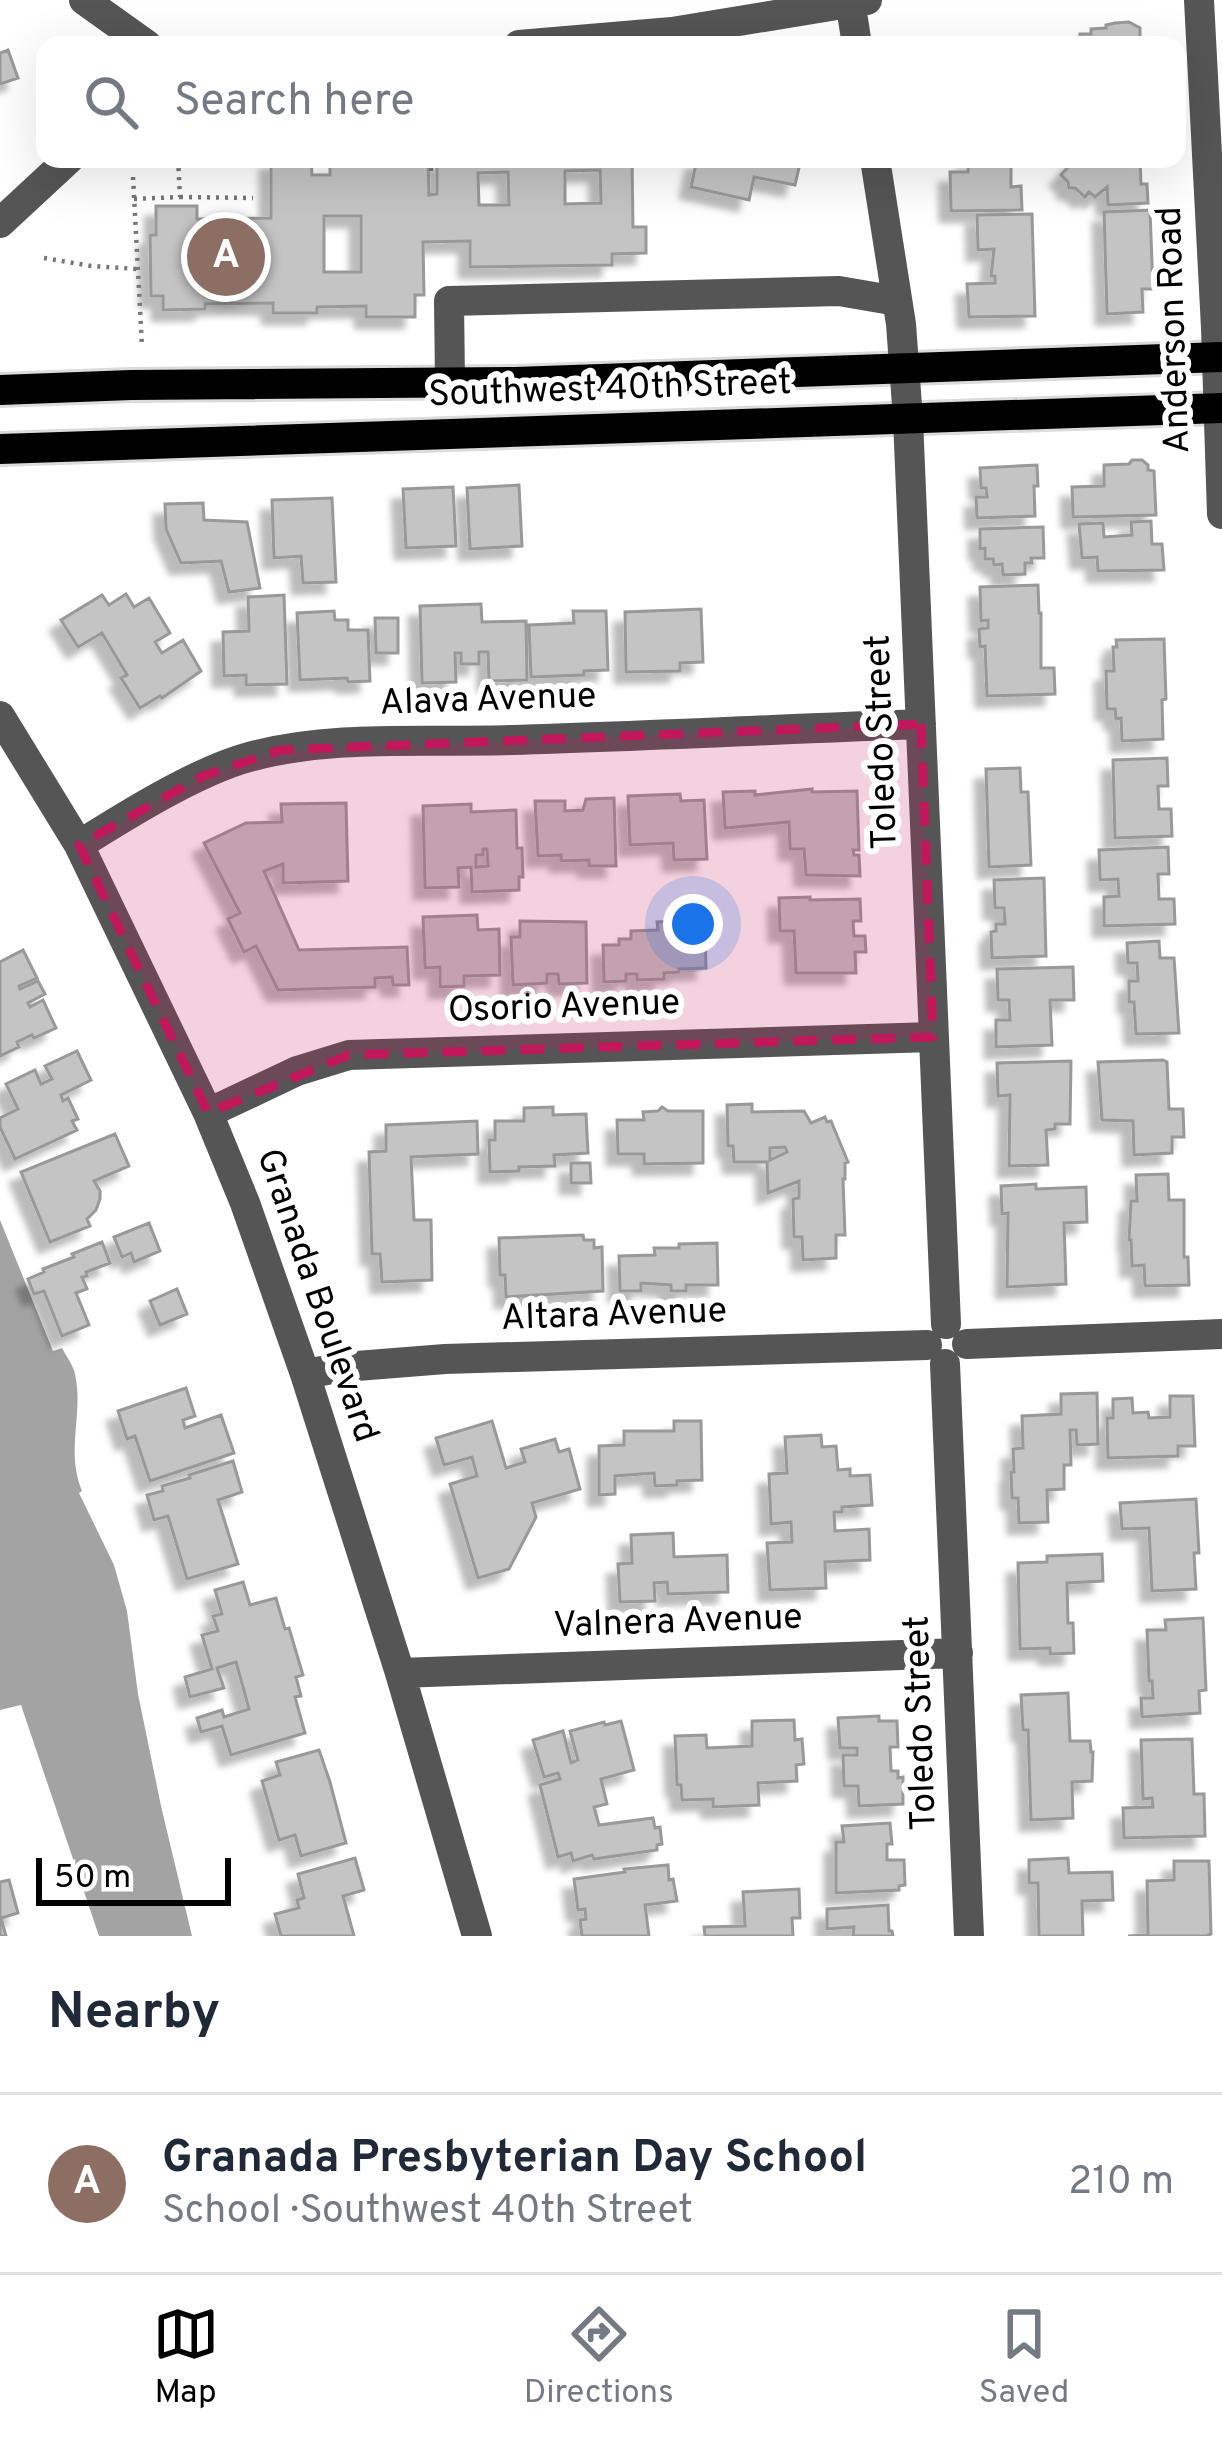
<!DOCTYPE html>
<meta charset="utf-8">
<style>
body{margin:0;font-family:Overpass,sans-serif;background:#f6f6f7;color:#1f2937}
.scale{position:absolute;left:36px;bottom:30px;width:195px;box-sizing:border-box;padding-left:12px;border:6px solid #000;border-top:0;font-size:33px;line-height:42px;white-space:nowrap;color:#000;-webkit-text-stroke:9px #fff;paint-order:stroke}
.you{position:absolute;left:693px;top:924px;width:42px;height:42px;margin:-30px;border:9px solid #fff;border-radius:50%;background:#1a73e8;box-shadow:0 0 0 18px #1a73e833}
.badge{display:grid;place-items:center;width:78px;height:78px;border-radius:50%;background:#000;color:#fff;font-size:39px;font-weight:700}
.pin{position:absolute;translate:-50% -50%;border:6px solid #fff;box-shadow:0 3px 12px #0006}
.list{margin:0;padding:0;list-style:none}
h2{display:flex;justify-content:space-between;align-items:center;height:156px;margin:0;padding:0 48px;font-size:51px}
h2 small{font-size:39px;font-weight:400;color:#747a83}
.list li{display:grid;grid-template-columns:78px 1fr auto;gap:36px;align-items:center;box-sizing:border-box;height:180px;padding:0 48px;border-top:3px solid #e0e1e3}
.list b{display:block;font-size:45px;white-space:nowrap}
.list p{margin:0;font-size:39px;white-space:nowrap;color:#747a83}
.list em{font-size:39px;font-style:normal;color:#747a83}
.icon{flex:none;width:66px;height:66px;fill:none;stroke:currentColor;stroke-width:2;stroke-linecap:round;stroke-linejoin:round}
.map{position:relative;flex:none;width:1222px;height:1936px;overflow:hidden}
.search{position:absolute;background:#fff;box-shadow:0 12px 48px #0002;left:36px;right:36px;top:36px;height:132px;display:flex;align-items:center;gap:30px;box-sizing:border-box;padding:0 42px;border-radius:24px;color:#747a83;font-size:45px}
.sheet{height:336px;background:#fff}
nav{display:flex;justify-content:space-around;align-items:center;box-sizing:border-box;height:168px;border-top:3px solid #e0e1e3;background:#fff;font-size:33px;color:#747a83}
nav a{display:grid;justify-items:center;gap:6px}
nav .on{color:#000}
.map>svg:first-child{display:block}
</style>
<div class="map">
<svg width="1222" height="1936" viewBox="0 0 1222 1936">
<defs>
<filter id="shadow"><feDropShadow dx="-11" dy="11" stdDeviation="3" flood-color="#0004"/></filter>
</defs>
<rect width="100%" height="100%" fill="#fff"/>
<!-- water -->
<path fill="#a3a3a3" d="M 0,1220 L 53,1351 L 62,1348 C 66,1356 73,1365 75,1374 C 84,1416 65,1448 82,1491 L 79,1493 L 114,1565 L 127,1611 L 138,1694 L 161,1806 L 192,1936 L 99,1936 L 21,1705 L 0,1710 Z"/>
<!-- building -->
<path fill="#c4c4c4" stroke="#999" stroke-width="3" fill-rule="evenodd" filter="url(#shadow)" d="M 1129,22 L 1140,28 L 1140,45 L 1081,45 L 1080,34 L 1091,34 L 1091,29 L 1106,28 L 1106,25 L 1115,23 Z
M 8,50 L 18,78 L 0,84 L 0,53 Z
M 271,159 L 311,159 L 312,175 L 330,175 L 330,166 L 362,165 L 362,159 L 428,159 L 429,195 L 437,194 L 437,159 L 632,159 L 633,227 L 646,227 L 646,253 L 612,254 L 612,265 L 470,267 L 470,241 L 423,242 L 424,295 L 415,295 L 415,317 L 366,317 L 366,306 L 317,307 L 317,313 L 273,313 L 273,303 L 205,304 L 205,309 L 163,310 L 163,296 L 151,296 L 150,235 L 156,235 L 156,206 L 197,206 L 197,219 L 271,218 ZM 600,170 L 601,203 L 565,204 L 565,171 ZM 508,172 L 509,205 L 479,205 L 478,173 ZM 324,216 L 361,216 L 361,272 L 324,272 Z
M 697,159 L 801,159 L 795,185 L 754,177 L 749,200 L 691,187 Z
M 968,159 L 1011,159 L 1011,187 L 1021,186 L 1022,210 L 951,211 L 950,172 L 968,172 Z
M 1075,159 L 1140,159 L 1141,184 L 1147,184 L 1148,203 L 1108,205 L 1107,187 L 1095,197 L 1089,192 L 1085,197 L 1075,188 L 1069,188 L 1068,182 L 1061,175 Z
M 1150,210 L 1153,289 L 1142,289 L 1143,312 L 1107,314 L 1104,212 Z
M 1032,214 L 1035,316 L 969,317 L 967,284 L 995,283 L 995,276 L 991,276 L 994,249 L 978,250 L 977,215 Z
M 1132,460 L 1142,460 L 1148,465 L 1148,470 L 1154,471 L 1156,515 L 1073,517 L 1072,487 L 1104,486 L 1104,465 L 1129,464 Z
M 1037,465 L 1038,486 L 1034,486 L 1035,516 L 977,518 L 976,497 L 987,497 L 986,488 L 981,488 L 980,468 Z
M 519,485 L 522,546 L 470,549 L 467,488 Z
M 453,487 L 456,546 L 406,548 L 403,489 Z
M 332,498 L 336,582 L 303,583 L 301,556 L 274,558 L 272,500 Z
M 203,503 L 204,520 L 247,522 L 260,588 L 229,592 L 221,561 L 181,563 L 166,529 L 165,504 Z
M 1151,521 L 1152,544 L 1162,544 L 1164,570 L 1098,571 L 1097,557 L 1082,558 L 1079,524 L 1103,523 L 1104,537 L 1132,535 L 1131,522 Z
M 1043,527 L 1044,558 L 1031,558 L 1032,563 L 1025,563 L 1025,574 L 1003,575 L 1002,564 L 994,565 L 993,559 L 985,559 L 985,548 L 980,549 L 980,529 Z
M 1038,585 L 1039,613 L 1041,613 L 1041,668 L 1054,668 L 1055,694 L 987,696 L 985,646 L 980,647 L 979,629 L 988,628 L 988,620 L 981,621 L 980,587 Z
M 126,594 L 134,607 L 149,598 L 170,633 L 155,642 L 162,653 L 183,640 L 201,671 L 162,698 L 160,696 L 140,708 L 121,678 L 127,675 L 102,633 L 78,647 L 61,620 L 102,595 L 109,605 Z
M 284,595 L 287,684 L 246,685 L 246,675 L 224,676 L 223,632 L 249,631 L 248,597 Z
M 481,604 L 482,622 L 526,621 L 527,680 L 489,681 L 488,652 L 479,652 L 479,664 L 461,664 L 461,653 L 455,653 L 456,682 L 422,683 L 420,606 Z
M 701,609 L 703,662 L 680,663 L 680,671 L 626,672 L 625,612 Z
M 334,611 L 335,620 L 348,620 L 348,630 L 368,630 L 370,681 L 348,682 L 347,678 L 300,680 L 297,613 Z
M 573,611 L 606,611 L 608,670 L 584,671 L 584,675 L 531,677 L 529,625 L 574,623 Z
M 375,618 L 398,618 L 398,653 L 376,653 Z
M 1164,639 L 1166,699 L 1162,700 L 1163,739 L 1122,741 L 1121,718 L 1116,719 L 1115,709 L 1107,709 L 1106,671 L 1114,671 L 1113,647 L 1117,647 L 1116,640 Z
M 1167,758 L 1168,786 L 1158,786 L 1159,809 L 1171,809 L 1172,836 L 1115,838 L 1113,760 Z
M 1020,768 L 1021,792 L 1028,792 L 1031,865 L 989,867 L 986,769 Z
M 812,789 L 812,792 L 857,791 L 859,850 L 853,850 L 854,855 L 859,855 L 860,876 L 806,875 L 804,849 L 790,849 L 789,822 L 725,828 L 723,792 L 755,791 L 755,795 Z
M 680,794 L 681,801 L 704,800 L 707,859 L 674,860 L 673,843 L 630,845 L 628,796 Z
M 614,798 L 616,866 L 589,866 L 589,860 L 561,861 L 561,855 L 538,856 L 535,801 L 565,801 L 565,811 L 583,810 L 586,799 Z
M 346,803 L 348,881 L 283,883 L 283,864 L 264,871 L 299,950 L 407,947 L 409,985 L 393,985 L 392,977 L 375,978 L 375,987 L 278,990 L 256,946 L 244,952 L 228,919 L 240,913 L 204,843 L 246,823 L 282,822 L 281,804 Z
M 471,804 L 471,812 L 516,810 L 517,848 L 522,848 L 523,877 L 519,877 L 519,890 L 472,892 L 471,867 L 458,868 L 459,887 L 425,888 L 423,806 ZM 483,849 L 487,849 L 488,866 L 476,867 L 476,855 L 483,855 Z
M 1168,847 L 1169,874 L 1158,874 L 1159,899 L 1174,899 L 1175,924 L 1104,926 L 1104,897 L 1119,896 L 1118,879 L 1100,880 L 1099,850 Z
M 1044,878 L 1046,956 L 992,958 L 991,932 L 996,931 L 996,924 L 1005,924 L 1004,908 L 995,908 L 994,880 Z
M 810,897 L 810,900 L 860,899 L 861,921 L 853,921 L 854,936 L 865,936 L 866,952 L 855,952 L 856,973 L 796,973 L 794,931 L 780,931 L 779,898 Z
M 477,915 L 478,930 L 499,929 L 500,975 L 464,976 L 464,986 L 440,987 L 440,967 L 425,968 L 423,917 Z
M 520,921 L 586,922 L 587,983 L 559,984 L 558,974 L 547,974 L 547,983 L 513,985 L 511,937 L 520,937 Z
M 678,921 L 678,929 L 705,929 L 706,968 L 679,969 L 679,972 L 664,973 L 664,979 L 637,980 L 637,974 L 626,974 L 626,981 L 604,982 L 603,945 L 619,945 L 619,939 L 631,939 L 631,931 L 658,930 L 657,922 Z
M 1159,941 L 1160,958 L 1174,958 L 1179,1033 L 1136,1034 L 1134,1002 L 1129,1002 L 1129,981 L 1138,981 L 1137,963 L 1128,963 L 1127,943 Z
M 23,950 L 37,978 L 19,986 L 20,989 L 38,981 L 45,994 L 28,1003 L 30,1007 L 43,1000 L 56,1028 L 34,1038 L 32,1035 L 17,1042 L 19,1047 L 0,1056 L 0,962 Z
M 1073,967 L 1074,1000 L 1050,1000 L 1052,1045 L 996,1047 L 996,1020 L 1010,1020 L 1009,1000 L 998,1000 L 997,969 Z
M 77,1051 L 91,1080 L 61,1095 L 63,1101 L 68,1098 L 78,1119 L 72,1121 L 77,1130 L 15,1159 L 0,1127 L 0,1118 L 18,1109 L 6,1084 L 35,1070 L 41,1084 L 52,1079 L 45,1066 Z
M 1163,1060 L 1167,1062 L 1169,1109 L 1183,1109 L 1184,1137 L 1172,1137 L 1172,1153 L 1134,1155 L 1133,1121 L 1102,1120 L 1098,1062 Z
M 1071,1061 L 1070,1124 L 1055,1124 L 1055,1129 L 1046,1130 L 1048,1165 L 1009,1166 L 1010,1095 L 998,1096 L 997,1063 Z
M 752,1104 L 752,1112 L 804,1111 L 811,1123 L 825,1117 L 827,1122 L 831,1121 L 848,1162 L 845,1163 L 845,1179 L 843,1179 L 845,1235 L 836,1235 L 836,1258 L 803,1260 L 802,1237 L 794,1237 L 793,1199 L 799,1198 L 799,1181 L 768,1193 L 767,1162 L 734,1162 L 733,1146 L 728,1146 L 727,1105 ZM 785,1147 L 787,1152 L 770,1160 L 770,1148 Z
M 553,1107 L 553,1115 L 586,1114 L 588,1153 L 554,1155 L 555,1166 L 519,1167 L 519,1171 L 490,1172 L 489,1140 L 495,1140 L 495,1121 L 524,1121 L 524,1108 Z
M 662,1107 L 668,1111 L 703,1111 L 703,1163 L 644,1164 L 644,1154 L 618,1154 L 617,1120 L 644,1120 L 643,1112 L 658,1111 Z
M 477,1121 L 478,1154 L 411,1157 L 414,1220 L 431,1220 L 432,1280 L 382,1282 L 380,1254 L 372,1254 L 369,1152 L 386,1151 L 386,1125 Z
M 115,1134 L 129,1166 L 94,1181 L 100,1191 L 100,1199 L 96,1210 L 87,1219 L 90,1226 L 50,1242 L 21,1172 Z
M 571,1163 L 590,1163 L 591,1183 L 571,1183 Z
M 1168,1174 L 1169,1200 L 1184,1200 L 1184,1257 L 1188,1257 L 1189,1285 L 1145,1286 L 1144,1265 L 1132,1266 L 1131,1240 L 1129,1240 L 1131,1201 L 1137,1201 L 1136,1175 Z
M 1036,1184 L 1036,1189 L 1086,1187 L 1087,1222 L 1064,1223 L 1066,1284 L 1007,1287 L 1008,1213 L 1002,1214 L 1001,1186 Z
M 149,1223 L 160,1251 L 134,1262 L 131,1253 L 122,1257 L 114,1237 Z
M 583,1235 L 584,1240 L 594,1240 L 594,1248 L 602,1247 L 603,1291 L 506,1297 L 505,1275 L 500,1275 L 499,1238 Z
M 102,1242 L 110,1263 L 86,1272 L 87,1276 L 82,1277 L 87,1289 L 76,1293 L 89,1325 L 62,1336 L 44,1291 L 34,1294 L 28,1279 L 44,1272 L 43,1269 L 74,1257 L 72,1254 Z
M 717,1243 L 718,1285 L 686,1285 L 686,1291 L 671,1291 L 671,1285 L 641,1283 L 641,1291 L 620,1291 L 619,1256 L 655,1255 L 654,1248 L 679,1248 L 679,1244 Z
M 177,1289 L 187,1314 L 160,1325 L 150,1301 Z
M 186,1388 L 195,1416 L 183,1420 L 185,1428 L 221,1415 L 234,1453 L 150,1481 L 135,1436 L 127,1439 L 118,1411 Z
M 1097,1393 L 1098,1444 L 1077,1445 L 1076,1430 L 1070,1430 L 1071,1465 L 1064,1465 L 1064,1489 L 1047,1490 L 1048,1522 L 1019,1523 L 1018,1498 L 1012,1498 L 1011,1472 L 1014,1472 L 1013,1449 L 1023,1448 L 1022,1416 L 1061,1414 L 1061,1394 Z
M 1170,1396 L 1193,1396 L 1195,1446 L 1178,1446 L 1178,1456 L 1108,1458 L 1107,1418 L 1113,1418 L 1113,1399 L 1132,1398 L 1133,1413 L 1148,1412 L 1149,1418 L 1170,1417 Z
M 492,1421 L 506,1468 L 525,1462 L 521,1449 L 555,1439 L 559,1452 L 569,1449 L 580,1489 L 532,1503 L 536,1517 L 509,1569 L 478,1578 L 450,1484 L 477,1476 L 472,1457 L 444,1465 L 436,1438 Z
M 674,1421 L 701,1421 L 702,1480 L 677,1481 L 677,1485 L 655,1486 L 654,1473 L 615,1476 L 615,1494 L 599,1495 L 599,1446 L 624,1445 L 624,1431 L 674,1431 Z
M 821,1435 L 822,1447 L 836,1446 L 838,1470 L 850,1469 L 850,1476 L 870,1475 L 872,1505 L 842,1507 L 842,1512 L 834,1512 L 835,1531 L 869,1529 L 870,1560 L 825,1562 L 826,1588 L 770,1590 L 767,1543 L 792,1542 L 791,1522 L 771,1524 L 769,1474 L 787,1473 L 785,1437 Z
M 233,1461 L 242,1492 L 218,1500 L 238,1564 L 187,1579 L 168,1516 L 154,1520 L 147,1495 L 163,1491 L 162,1486 L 190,1478 L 189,1475 Z
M 1196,1499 L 1199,1553 L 1194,1553 L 1196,1589 L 1152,1591 L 1149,1528 L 1122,1529 L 1120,1503 Z
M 673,1533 L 674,1557 L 727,1555 L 728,1592 L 668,1594 L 667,1582 L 654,1583 L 655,1601 L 620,1602 L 618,1564 L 632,1563 L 631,1535 Z
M 1102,1554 L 1103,1581 L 1067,1583 L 1068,1623 L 1073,1623 L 1074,1653 L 1050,1654 L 1050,1648 L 1020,1649 L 1018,1563 L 1047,1562 L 1047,1556 Z
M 243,1582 L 250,1605 L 276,1598 L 285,1629 L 289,1628 L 303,1675 L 296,1677 L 301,1696 L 295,1697 L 305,1733 L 231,1755 L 222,1726 L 201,1732 L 197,1718 L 222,1710 L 224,1717 L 249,1709 L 236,1662 L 217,1668 L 224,1688 L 190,1697 L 185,1677 L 212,1669 L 202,1635 L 218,1631 L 213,1616 L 222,1614 L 215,1590 Z
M 1203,1618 L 1206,1690 L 1199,1691 L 1200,1713 L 1142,1717 L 1141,1698 L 1153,1698 L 1152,1681 L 1149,1681 L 1147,1630 L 1166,1630 L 1165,1620 Z
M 1068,1693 L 1070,1741 L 1090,1741 L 1091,1752 L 1093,1752 L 1092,1781 L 1072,1782 L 1073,1818 L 1031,1820 L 1028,1730 L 1023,1730 L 1021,1695 Z
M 879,1716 L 879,1721 L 897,1721 L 898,1747 L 890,1747 L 891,1771 L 898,1771 L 898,1778 L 903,1777 L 903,1804 L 859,1806 L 858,1786 L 844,1786 L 843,1755 L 857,1755 L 857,1748 L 840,1748 L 838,1718 Z
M 794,1720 L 795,1740 L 802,1739 L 804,1764 L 796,1765 L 797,1781 L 758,1783 L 759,1805 L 713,1807 L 713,1799 L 682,1800 L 681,1785 L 677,1785 L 675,1736 L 706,1735 L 707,1748 L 752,1746 L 752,1721 Z
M 621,1721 L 634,1770 L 601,1779 L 607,1804 L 594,1807 L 599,1825 L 653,1818 L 655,1828 L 660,1827 L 662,1844 L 657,1845 L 657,1850 L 594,1859 L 592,1855 L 573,1861 L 571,1853 L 558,1857 L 540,1785 L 560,1779 L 558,1773 L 544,1777 L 533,1740 L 563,1731 L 571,1763 L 578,1760 L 570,1731 L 604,1722 L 605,1725 Z
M 1192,1739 L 1194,1794 L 1204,1794 L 1205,1836 L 1124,1838 L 1123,1808 L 1153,1807 L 1152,1798 L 1143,1799 L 1141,1740 Z
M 319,1750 L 330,1782 L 346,1843 L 301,1856 L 295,1835 L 279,1840 L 262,1781 L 280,1775 L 276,1762 Z
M 890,1823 L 892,1844 L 887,1844 L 887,1860 L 904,1860 L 905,1885 L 899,1886 L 899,1890 L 836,1893 L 836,1842 L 844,1842 L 842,1826 Z
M 355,1858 L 364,1890 L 343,1896 L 354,1936 L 281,1936 L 275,1914 L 299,1908 L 297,1900 L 304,1898 L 298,1874 Z
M 1068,1858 L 1069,1873 L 1112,1872 L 1113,1900 L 1082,1901 L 1083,1936 L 1039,1936 L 1038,1883 L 1029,1883 L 1029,1860 Z
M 1174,1861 L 1209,1861 L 1211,1934 L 1206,1936 L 1128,1936 L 1148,1935 L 1147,1881 L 1174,1880 Z
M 668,1865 L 669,1880 L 673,1879 L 677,1901 L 645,1905 L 649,1936 L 582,1936 L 580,1920 L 586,1919 L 585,1909 L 578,1910 L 574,1879 L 625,1872 L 624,1869 Z
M 9,1880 L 18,1913 L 1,1918 L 6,1936 L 0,1936 L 0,1882 Z
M 799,1889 L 800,1918 L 792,1918 L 793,1936 L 705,1936 L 704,1927 L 745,1926 L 743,1892 Z
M 888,1905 L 889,1931 L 892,1931 L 893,1936 L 853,1936 L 854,1927 L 827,1929 L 827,1909 Z"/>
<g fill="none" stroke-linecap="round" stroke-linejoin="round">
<!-- major casing -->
<g stroke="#dbdbdb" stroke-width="36">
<path id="major" d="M 0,390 L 131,385 L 515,382 L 1222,357
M 0,449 L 1222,408"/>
</g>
<!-- path -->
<path stroke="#777" stroke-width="4.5" stroke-dasharray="3 6" stroke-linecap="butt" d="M 431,159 L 431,177
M 133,177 L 142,346
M 180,197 L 253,198
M 134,199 L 180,197 L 178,159
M 44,258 L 91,266 L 138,269"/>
<!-- minor -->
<path stroke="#555" stroke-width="30" d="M 84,0 L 147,45
M 850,0 L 857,45
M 1199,0 L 1216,328 L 1222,514
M 519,45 L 672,32 L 867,0
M 875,159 L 901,324 L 908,419 L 946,1324
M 0,223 L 69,159
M 450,382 L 449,301 L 839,291 L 897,301
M 0,716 L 79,845 L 208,1113 L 245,1203 L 305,1374 L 400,1673 L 477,1936
M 79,845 C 125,816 197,771 249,757 C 333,734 425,743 512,740 C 648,736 784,729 921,724
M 208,1113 L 297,1071 L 349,1055 L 933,1037
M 967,1344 L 1222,1334
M 945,1364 L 969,1936
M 305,1374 L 344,1367 L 445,1359 L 927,1345
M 400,1673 L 958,1653"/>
<!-- major -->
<use href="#major" stroke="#000" stroke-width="30"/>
</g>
<!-- marked area -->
<path fill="#c2185b" fill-opacity="0.2" stroke="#c2185b" stroke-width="9" stroke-dasharray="24 15" stroke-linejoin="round" d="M 921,724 L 933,1037 L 349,1055 L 208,1113 L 79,845 L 203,776 L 280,750 Z"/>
<g text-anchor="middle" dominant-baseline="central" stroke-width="12" stroke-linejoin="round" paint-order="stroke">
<!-- street labels -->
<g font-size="36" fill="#000" stroke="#fff">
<text transform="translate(1175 330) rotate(-92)">Anderson Road</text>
<text transform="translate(610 390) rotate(-2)">Southwest 40th Street</text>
<text transform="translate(488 701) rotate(-2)">Alava Avenue</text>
<text transform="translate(883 742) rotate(-92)">Toledo Street</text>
<text transform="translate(564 1008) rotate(-2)">Osorio Avenue</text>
<text transform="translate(316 1296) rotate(71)">Granada Boulevard</text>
<text transform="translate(614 1316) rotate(-2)">Altara Avenue</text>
<text transform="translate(678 1623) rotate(-2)">Valnera Avenue</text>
<text transform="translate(922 1723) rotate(-92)">Toledo Street</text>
</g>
</g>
</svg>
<div class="scale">50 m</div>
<div class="you"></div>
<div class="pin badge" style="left:226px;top:257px;background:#8d6e63">A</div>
<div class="search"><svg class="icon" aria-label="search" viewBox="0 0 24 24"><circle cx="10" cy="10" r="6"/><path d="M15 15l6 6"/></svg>Search here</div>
</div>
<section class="sheet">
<h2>Nearby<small></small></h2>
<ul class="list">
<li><span class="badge" style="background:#8d6e63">A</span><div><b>Granada Presbyterian Day School</b><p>School · Southwest 40th Street</p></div><em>210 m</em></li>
</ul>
</section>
<nav>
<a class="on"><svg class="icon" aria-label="map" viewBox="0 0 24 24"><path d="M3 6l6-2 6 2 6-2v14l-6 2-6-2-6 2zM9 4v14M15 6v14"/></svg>Map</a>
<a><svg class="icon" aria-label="directions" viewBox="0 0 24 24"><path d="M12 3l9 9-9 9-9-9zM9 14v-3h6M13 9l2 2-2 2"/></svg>Directions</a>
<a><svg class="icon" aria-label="saved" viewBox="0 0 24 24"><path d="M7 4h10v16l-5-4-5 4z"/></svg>Saved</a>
</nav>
